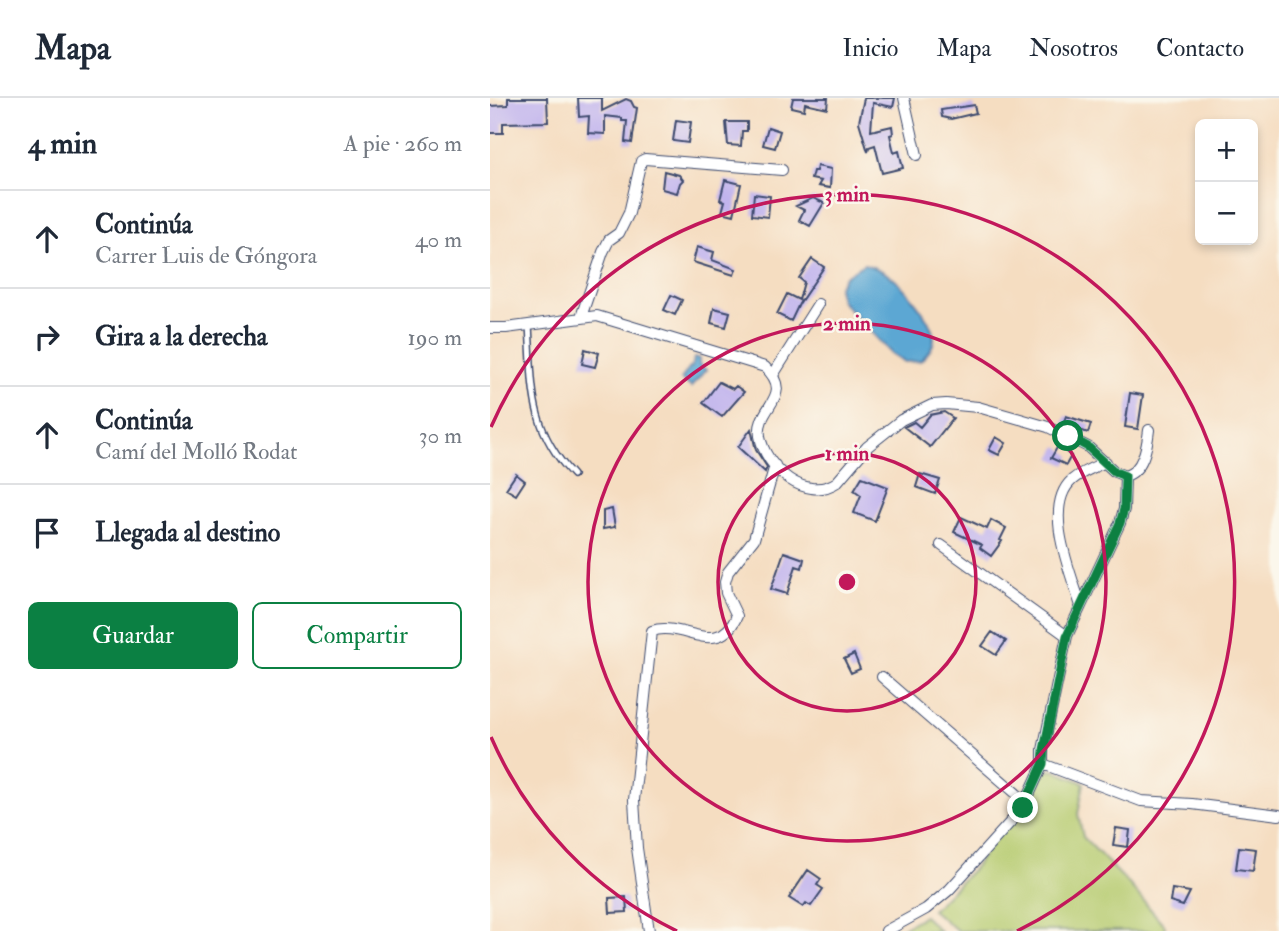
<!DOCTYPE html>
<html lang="es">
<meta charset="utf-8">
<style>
body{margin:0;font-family:"IM FELL Double Pica",serif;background:#f2f2f3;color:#1f2937}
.controls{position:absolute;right:21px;top:21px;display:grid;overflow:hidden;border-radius:10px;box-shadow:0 4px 10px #0003}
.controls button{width:63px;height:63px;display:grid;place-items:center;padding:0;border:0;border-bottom:2px solid #e0e1e3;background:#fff;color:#1f2937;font:35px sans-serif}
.stop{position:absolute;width:21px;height:21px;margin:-16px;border:5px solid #0b8043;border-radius:50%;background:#fff}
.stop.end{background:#0b8043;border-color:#fff;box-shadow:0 2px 7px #0008}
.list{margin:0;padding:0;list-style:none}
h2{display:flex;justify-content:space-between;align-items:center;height:91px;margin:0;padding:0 28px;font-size:30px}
h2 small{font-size:23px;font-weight:400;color:#747a83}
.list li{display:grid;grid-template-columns:46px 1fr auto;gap:21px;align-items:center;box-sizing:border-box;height:98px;padding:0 28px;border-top:2px solid #e0e1e3}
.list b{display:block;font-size:26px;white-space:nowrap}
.list p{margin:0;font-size:23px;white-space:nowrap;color:#747a83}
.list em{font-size:23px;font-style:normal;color:#747a83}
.actions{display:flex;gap:14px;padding:21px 28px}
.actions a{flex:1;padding:16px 0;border:2px solid #0b8043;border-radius:10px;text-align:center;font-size:24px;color:#0b8043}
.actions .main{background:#0b8043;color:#fff}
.icon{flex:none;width:38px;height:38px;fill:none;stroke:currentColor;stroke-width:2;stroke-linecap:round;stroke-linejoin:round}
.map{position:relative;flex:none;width:789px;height:833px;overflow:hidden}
header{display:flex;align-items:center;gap:42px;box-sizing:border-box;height:98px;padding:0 35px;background:#fff;border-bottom:2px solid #e0e1e3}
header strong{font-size:33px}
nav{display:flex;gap:38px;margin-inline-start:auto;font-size:24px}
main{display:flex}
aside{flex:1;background:#fff}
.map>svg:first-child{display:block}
</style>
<header>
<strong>Mapa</strong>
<nav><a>Inicio</a><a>Mapa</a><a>Nosotros</a><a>Contacto</a></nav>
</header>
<main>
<aside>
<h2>4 min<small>A pie · 260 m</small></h2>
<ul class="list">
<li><svg class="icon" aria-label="ahead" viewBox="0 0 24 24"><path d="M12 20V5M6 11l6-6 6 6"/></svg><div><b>Continúa</b><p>Carrer Luis de Góngora</p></div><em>40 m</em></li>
<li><svg class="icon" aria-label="right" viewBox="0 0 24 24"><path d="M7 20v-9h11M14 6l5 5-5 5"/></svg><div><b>Gira a la derecha</b></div><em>190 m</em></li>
<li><svg class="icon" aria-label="ahead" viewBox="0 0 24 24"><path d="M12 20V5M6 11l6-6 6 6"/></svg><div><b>Continúa</b><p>Camí del Molló Rodat</p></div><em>30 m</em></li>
<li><svg class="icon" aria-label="arrive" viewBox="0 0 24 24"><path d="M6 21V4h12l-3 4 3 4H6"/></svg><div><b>Llegada al destino</b></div></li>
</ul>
<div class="actions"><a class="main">Guardar</a><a>Compartir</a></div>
</aside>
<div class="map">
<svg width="789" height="833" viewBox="0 0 789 833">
<rect width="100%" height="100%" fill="#fbf7ec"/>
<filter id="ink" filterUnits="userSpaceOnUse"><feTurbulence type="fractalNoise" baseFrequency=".0143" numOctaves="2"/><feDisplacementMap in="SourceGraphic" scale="14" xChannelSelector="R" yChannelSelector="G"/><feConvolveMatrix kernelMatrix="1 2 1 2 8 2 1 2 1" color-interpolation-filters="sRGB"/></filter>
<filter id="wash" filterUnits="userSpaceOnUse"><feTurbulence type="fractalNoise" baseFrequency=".00686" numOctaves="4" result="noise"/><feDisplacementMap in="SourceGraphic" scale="28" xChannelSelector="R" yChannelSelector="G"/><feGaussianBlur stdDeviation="1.57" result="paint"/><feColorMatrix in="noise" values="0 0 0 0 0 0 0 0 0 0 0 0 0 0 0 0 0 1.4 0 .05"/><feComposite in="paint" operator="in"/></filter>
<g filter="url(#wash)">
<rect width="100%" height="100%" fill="#f5ddc1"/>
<!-- green -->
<path fill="#b6cb6f" stroke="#687d66" stroke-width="2" d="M 563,672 L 594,685 L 588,716 L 593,739 L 638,785 L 675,828 L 674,833 L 468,833 L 442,812 L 484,770 L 553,674 Z
M 434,818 L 450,833 L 407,833 Z"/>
<!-- water -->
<path fill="#5ba7d3" stroke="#3b6b98" stroke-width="2" d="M 374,166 C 384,169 396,174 404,181 C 416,191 443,223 444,240 C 444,249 437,257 430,263 L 415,264 L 401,255 L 351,202 L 348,190 L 355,178 Z
M 204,260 L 209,260 L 209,266 L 216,272 L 201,289 L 191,281 L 203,266 Z"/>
<g id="blocks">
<!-- building -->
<path fill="#c1b4ed" d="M 18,0 L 57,0 L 58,24 L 13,25 L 13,35 L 0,35 L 0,8 L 18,7 Z
M 88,0 L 112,0 L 112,13 L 136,1 L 141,3 L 144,9 L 147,10 L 142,45 L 135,44 L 137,23 L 132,23 L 132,20 L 115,18 L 115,36 L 98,35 L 99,18 L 89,19 Z
M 303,0 L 338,0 L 337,10 L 315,5 L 314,12 L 301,9 Z
M 374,0 L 405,0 L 403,9 L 383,5 L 381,33 L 402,28 L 403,36 L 400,37 L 404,55 L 409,53 L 413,70 L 392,75 L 385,47 L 379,49 L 378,54 L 369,24 Z
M 484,7 L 486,15 L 461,21 L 452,19 L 451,12 Z
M 186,22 L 201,24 L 198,45 L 183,43 Z
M 236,24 L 257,24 L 257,33 L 252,33 L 251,48 L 238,47 Z
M 278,29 L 290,33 L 285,50 L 273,47 Z
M 327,68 L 341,71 L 340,90 L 328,88 L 331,83 L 321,81 L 323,73 L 326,73 Z
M 174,73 L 189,77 L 193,82 L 190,85 L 187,95 L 172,91 Z
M 235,82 L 251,86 L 244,117 L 232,114 L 235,103 L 230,102 Z
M 264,96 L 280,98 L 278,119 L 262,117 Z
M 323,100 L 334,105 L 320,128 L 309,122 L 314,112 L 306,108 Z
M 207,149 L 224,154 L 222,162 L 246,171 L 244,177 L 203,164 Z
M 322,161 L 334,169 L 309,206 L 301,223 L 287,216 L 297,196 L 309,202 L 314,184 L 309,180 Z
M 181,197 L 192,202 L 185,217 L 174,212 Z
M 224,210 L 240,214 L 236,229 L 221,225 Z
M 95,251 L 109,255 L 105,269 L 92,266 Z
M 229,284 L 243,291 L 246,288 L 254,294 L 232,319 L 213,305 Z
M 640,295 L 653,297 L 648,331 L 635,329 Z
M 454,314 L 463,320 L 440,349 L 414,329 L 424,324 L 430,329 L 440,317 Z
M 576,318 L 601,326 L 598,335 L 573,326 Z
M 261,331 L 266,352 L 277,369 L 275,374 L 248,349 Z
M 506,339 L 516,345 L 509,357 L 499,352 Z
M 568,348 L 581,358 L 576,367 L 561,360 Z
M 26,376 L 35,383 L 26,397 L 16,391 Z
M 430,376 L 450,382 L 445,396 L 426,389 Z
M 372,379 L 398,389 L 385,423 L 364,415 L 371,397 L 364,392 Z
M 122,411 L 125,429 L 113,431 L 113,413 Z
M 471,419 L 497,431 L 501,422 L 516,430 L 510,442 L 512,443 L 501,458 L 490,450 L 492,447 L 464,434 Z
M 294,454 L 314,461 L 312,470 L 306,468 L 297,496 L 281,491 Z
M 502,534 L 516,543 L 506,557 L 492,548 Z
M 364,556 L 370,571 L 361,575 L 354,561 Z
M 626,730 L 640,732 L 638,749 L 623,747 Z
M 749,749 L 766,751 L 763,773 L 746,771 Z
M 318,772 L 331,781 L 327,787 L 333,791 L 321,808 L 316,805 L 313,809 L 299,800 Z
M 682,791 L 700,794 L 693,808 L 680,804 Z
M 136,799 L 137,814 L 120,815 L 119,800 Z"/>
</g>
</g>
<g filter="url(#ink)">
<use href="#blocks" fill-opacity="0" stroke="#3c496d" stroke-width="2"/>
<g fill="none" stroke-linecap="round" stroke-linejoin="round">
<!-- lane casing -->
<g stroke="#3c496d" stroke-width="8">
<path id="lane" d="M 39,227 C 43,288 38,329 83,377"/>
</g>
<!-- street casing -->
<g stroke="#3c496d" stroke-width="12">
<path id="street" d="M 414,0 L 427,57
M 91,219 L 113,154 L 119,142 L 129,135 L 139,115 L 151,63 L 155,61 L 292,72
M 0,230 L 16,230 L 107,218 L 275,269 C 306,299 266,308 270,338 C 275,370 316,405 347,384 L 377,349 L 411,322 L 442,307 L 456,306 L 488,309 L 558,329 L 598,349 L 625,374 L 635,378 C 653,373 657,349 659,332
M 283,277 L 328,206
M 451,447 L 577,538 L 553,652 L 553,666
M 591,508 L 630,425 L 634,411 L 635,378
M 577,538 L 591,508 C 581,476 552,409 582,382 C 591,374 604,369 616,364
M 392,579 L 536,704
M 159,833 L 147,750 L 144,702 L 162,533 C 193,522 227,562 247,518 L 236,495 L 235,484 L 238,474 L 264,441 L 285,367
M 396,833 L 436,811 L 459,792 L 533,710 L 553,666 L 651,703 L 702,706 L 789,717"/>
</g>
<!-- lane -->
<use href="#lane" stroke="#fff" stroke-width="5"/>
<!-- street -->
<use href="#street" stroke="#fff" stroke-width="10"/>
</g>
</g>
<g fill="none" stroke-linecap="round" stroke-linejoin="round" filter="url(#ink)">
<!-- route -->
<path stroke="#0b8043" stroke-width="9" d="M 533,710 L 553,666 L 554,652 L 577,538 L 630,425 L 634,411 L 635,378 L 625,374 L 598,349 L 578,338"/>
</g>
<!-- distance rings -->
<g fill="none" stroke="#c2185b" stroke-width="3.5">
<circle cx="357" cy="484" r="129"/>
<circle cx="357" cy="484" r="259"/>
<path d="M187 833A388 388 0 0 1 1 639M1 329A388 388 0 1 1 527 833"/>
</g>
<circle cx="357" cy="484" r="10" fill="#c2185b" stroke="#fbf7ec" stroke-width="3.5"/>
<g font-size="21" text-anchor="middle" font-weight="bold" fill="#c2185b" stroke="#fbf7ec" stroke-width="5" stroke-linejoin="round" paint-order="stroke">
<text x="357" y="103">3 min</text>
<text x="357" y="232">2 min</text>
<text x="357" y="362">1 min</text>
</g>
</svg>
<div class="controls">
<button>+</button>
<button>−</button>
</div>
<div class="stop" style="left:578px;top:338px"></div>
<div class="stop end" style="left:533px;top:710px"></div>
</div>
</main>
